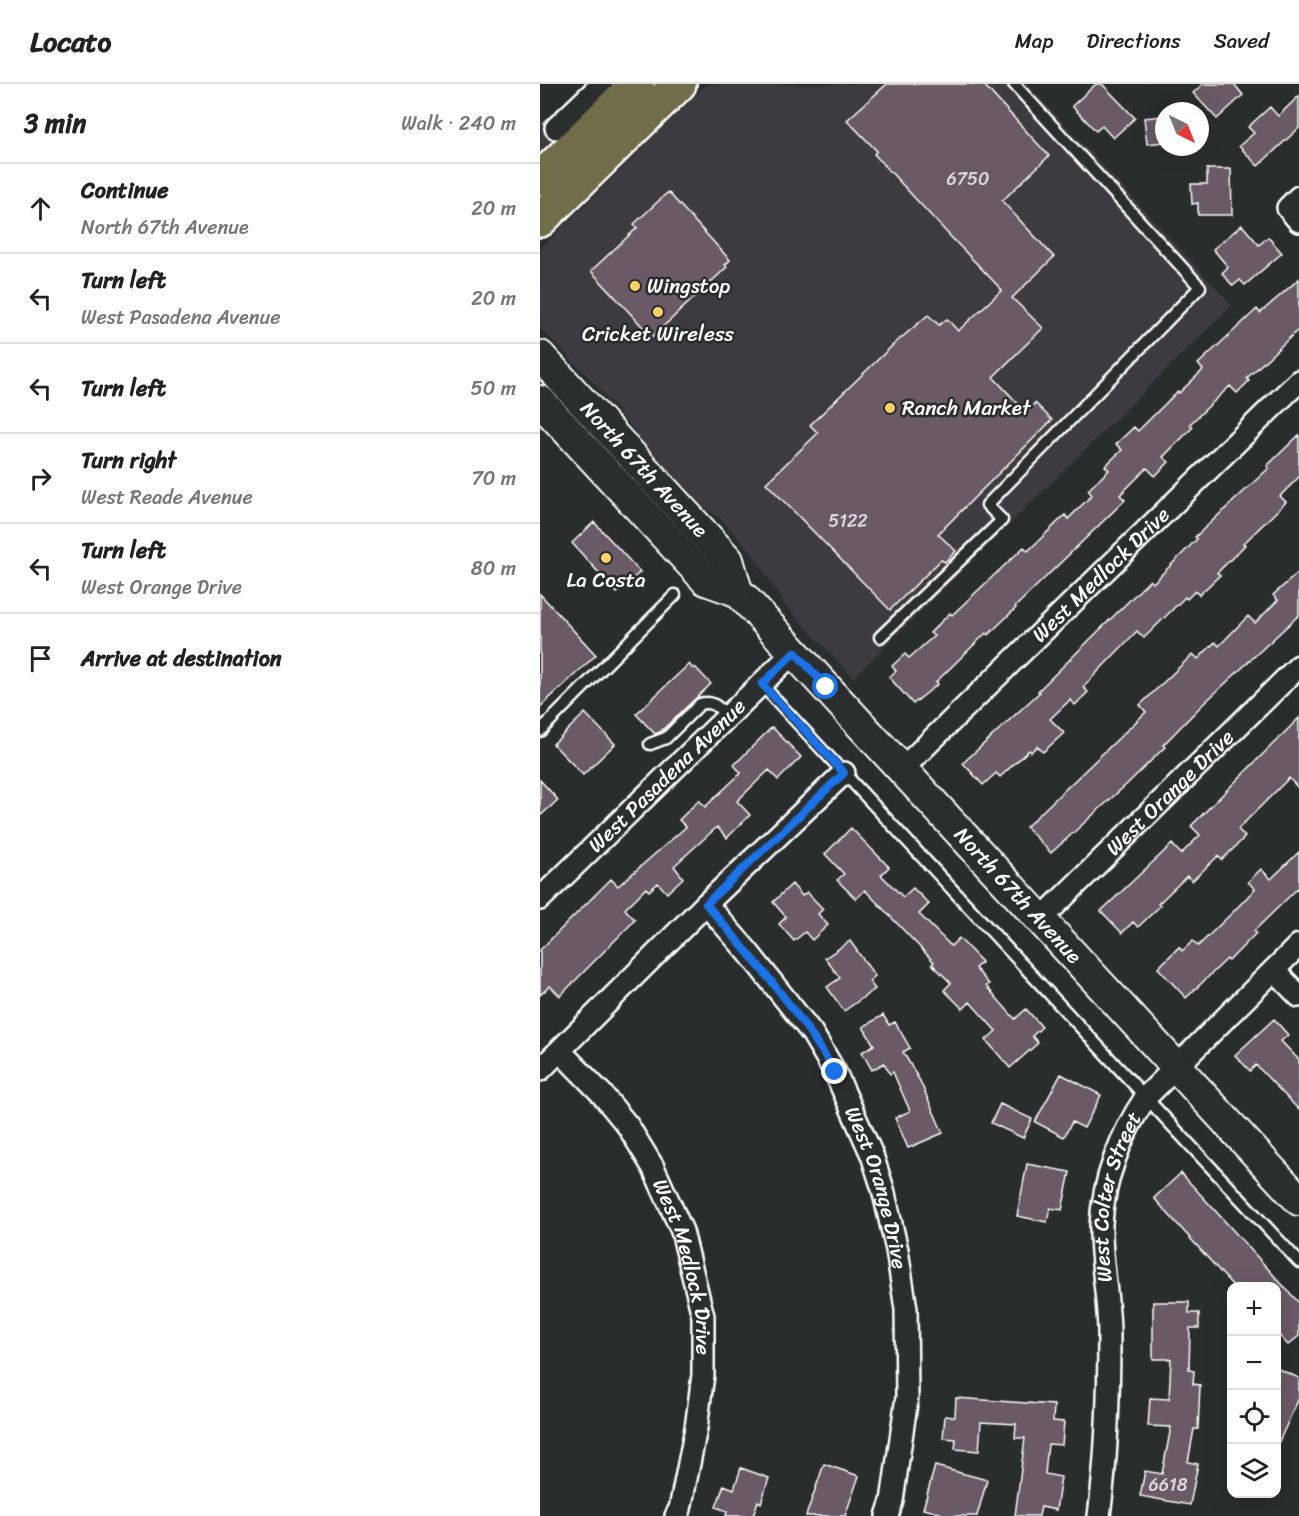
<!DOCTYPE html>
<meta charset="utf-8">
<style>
body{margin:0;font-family:Sriracha,sans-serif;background:#f2f2f2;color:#222}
.controls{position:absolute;right:18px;bottom:18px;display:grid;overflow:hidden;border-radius:12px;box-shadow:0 6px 24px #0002}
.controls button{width:54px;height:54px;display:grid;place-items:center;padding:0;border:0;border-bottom:2px solid #e0e0e0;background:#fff;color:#222;font:30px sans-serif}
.compass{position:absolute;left:615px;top:18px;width:54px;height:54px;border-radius:50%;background:#fff;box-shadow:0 6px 24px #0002;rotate:137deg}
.stop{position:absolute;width:18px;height:18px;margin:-14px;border:4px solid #1a73e8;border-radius:50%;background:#fff}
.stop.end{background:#1a73e8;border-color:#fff;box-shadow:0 2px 6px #0008}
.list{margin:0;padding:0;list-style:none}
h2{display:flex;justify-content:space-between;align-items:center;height:78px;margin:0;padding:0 24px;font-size:26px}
h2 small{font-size:20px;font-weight:400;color:#767676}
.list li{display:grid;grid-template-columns:39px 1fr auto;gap:18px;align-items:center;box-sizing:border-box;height:90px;padding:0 24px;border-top:2px solid #e0e0e0}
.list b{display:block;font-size:22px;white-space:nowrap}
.list p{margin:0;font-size:20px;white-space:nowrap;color:#767676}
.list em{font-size:20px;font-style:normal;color:#767676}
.icon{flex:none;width:33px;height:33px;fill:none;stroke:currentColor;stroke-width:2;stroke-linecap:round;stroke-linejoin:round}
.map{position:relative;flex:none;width:759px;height:1432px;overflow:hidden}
header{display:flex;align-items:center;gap:36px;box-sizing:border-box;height:84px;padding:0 30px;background:#fff;border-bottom:2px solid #e0e0e0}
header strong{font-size:28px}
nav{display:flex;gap:33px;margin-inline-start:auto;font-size:21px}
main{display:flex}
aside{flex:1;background:#fff}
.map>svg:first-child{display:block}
</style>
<header>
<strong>Locato</strong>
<nav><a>Map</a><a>Directions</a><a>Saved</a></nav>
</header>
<main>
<aside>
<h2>3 min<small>Walk · 240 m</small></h2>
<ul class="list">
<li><svg class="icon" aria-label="ahead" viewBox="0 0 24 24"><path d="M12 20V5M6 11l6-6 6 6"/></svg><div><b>Continue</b><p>North 67th Avenue</p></div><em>20 m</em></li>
<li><svg class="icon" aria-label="left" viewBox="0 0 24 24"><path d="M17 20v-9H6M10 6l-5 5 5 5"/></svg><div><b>Turn left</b><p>West Pasadena Avenue</p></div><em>20 m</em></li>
<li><svg class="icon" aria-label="left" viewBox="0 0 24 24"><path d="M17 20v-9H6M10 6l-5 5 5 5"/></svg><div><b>Turn left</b></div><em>50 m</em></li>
<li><svg class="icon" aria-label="right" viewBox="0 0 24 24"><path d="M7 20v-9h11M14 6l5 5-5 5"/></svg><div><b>Turn right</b><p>West Reade Avenue</p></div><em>70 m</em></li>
<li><svg class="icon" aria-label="left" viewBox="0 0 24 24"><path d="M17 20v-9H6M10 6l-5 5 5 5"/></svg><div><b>Turn left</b><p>West Orange Drive</p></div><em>80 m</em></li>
<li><svg class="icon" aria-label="arrive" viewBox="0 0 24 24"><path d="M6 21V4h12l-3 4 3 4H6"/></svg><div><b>Arrive at destination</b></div></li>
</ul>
</aside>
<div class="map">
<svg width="759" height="1432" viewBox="0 0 759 1432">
<rect width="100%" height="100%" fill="#2a2d2e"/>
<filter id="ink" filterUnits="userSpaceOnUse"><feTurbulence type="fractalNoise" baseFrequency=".0167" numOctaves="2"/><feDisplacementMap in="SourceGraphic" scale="12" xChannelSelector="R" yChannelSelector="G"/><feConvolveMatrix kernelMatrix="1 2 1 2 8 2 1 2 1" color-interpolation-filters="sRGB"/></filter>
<g filter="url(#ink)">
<!-- built -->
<path fill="#3d3a3f" d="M 167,0 L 487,0 L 692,221 L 313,594 L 244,520 L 212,469 L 180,434 L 135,405 L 97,350 L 54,299 L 0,244 L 0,165 Z
M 0,34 L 22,57 L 0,79 Z"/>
<!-- building -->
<path fill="#695a66" stroke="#fff" stroke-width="1.5" d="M 347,0 L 443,0 L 509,72 L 462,117 L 514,173 L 472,214 L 503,244 L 453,293 L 486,328 L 495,319 L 512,336 L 398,450 L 416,467 L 405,478 L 401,476 L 350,526 L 226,399 L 278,349 L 270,341 L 353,261 L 388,231 L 399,241 L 407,235 L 418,247 L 462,206 L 409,151 L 334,70 L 337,67 L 307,36 Z
M 556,0 L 562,0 L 595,34 L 573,54 L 562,42 L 556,47 L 532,22 Z
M 663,0 L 694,0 L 703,11 L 677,35 L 653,9 Z
M 759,12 L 759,44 L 718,82 L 699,62 L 714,49 L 708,43 L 730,23 L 738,32 Z
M 624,32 L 624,58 L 607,60 L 604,34 Z
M 667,85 L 691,85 L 692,131 L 658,131 L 658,119 L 652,120 L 651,100 L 667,100 Z
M 128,108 L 190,176 L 185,181 L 187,183 L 112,253 L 51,187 L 97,144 L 94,140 Z
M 702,141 L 719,161 L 728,153 L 742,169 L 705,201 L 700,196 L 693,202 L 682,189 L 688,183 L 673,165 Z
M 759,195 L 759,245 L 707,294 L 709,297 L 697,309 L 690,302 L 650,340 L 653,343 L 623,373 L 629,378 L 615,392 L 607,384 L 580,411 L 585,416 L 475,523 L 476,524 L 448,551 L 446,549 L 396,598 L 398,600 L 373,620 L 349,593 L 356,587 L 352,582 L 365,570 L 369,574 L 394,552 L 390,549 L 410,529 L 412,531 L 484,463 L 488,467 L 525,431 L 528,435 L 552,411 L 548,406 L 569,386 L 565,382 L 582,366 L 576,360 L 594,343 L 598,347 L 638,307 L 639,309 L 663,286 L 658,280 L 717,225 L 720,229 Z
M 759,351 L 759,393 L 740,412 L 746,418 L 703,460 L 705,461 L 677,489 L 680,491 L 659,511 L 655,507 L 647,515 L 645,513 L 604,554 L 597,547 L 543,603 L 548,608 L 535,621 L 530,616 L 510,635 L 524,649 L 503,668 L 497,662 L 491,668 L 489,666 L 460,693 L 456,689 L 443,701 L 423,679 L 500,608 L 498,607 L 610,496 L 613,499 L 657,455 L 655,453 L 729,384 L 727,382 Z
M 54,438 L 100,488 L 77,509 L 32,459 Z
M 759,488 L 759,531 L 661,622 L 623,661 L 625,663 L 587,700 L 511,769 L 486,743 L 606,628 L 600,621 L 653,570 L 658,575 L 675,558 L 679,562 L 708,532 L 715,539 L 738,516 L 733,511 Z
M 0,510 L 56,571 L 0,623 Z
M 149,580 L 153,585 L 155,583 L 171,600 L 120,648 L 115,650 L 96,630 Z
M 45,629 L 75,660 L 43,691 L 13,660 Z
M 759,634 L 759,705 L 749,694 L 698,745 L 705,753 L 682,776 L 678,772 L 652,797 L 647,792 L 618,820 L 620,822 L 598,843 L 593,838 L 582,849 L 561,827 L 632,760 L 641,770 L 660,751 L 651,742 Z
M 232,643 L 261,673 L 238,696 L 229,686 L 197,717 L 210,731 L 187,754 L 177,743 L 134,782 L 143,794 L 127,809 L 118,799 L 109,807 L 106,804 L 85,825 L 95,836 L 20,912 L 10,902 L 0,911 L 0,866 L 71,795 L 78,802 L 146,743 L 139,736 L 159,716 L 165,723 L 201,689 L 194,681 Z
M 0,696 L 18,716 L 0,732 Z
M 311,744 L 349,783 L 341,791 L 363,813 L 373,804 L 389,820 L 379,830 L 411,862 L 419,854 L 442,878 L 435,884 L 449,900 L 446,902 L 475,935 L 486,925 L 502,943 L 492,952 L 498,959 L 470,984 L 446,956 L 456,947 L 430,918 L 423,925 L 404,906 L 411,899 L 392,880 L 394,878 L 325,806 L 316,815 L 297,796 L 304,790 L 285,770 Z
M 759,768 L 759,803 L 714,847 L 716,849 L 689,877 L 687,875 L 646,914 L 618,884 L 639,863 L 642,867 L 653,857 L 658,862 L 694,827 L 715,805 L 708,798 L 721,785 L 731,795 Z
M 252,800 L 262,812 L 267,808 L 283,825 L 278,830 L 288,841 L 272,856 L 265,848 L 254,857 L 239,840 L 246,833 L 233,818 Z
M 310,857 L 335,892 L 329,897 L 335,905 L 304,927 L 287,903 L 300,894 L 285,874 Z
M 343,931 L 349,941 L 355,938 L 370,964 L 363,968 L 380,997 L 403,1049 L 368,1064 L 355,1034 L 370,1027 L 353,988 L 350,990 L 344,979 L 332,986 L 322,968 L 334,961 L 323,943 Z
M 734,935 L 748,951 L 741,957 L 759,976 L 759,1026 L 716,981 L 710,987 L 695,971 Z
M 521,990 L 561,1011 L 544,1044 L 532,1038 L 524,1053 L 495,1038 Z
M 460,1020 L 492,1035 L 483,1054 L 451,1039 Z
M 487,1080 L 530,1088 L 522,1126 L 510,1124 L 507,1138 L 477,1132 Z
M 641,1089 L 759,1219 L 759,1252 L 748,1261 L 736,1248 L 736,1203 L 694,1203 L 614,1114 Z
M 613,1218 L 649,1218 L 649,1229 L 659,1229 L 659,1244 L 650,1244 L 649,1286 L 654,1287 L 653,1300 L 660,1301 L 658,1345 L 654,1345 L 648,1378 L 658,1380 L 650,1421 L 600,1412 L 605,1387 L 622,1390 L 631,1343 L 608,1342 L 610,1314 L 629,1315 L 631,1275 L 613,1275 Z
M 736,1284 L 759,1294 L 759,1314 L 736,1364 Z
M 416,1314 L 514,1321 L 513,1337 L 524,1338 L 522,1361 L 508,1360 L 505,1390 L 521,1393 L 516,1426 L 501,1423 L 499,1432 L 475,1432 L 485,1354 L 475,1354 L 476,1340 L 441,1338 L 439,1367 L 415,1365 L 416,1355 L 403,1354 L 405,1332 L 415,1333 Z
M 284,1380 L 319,1392 L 305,1432 L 266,1432 Z
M 395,1382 L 447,1396 L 437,1432 L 399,1432 L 400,1429 L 383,1425 Z
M 201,1384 L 229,1394 L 221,1419 L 218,1417 L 213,1432 L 186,1432 L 187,1427 L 176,1423 L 184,1401 L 194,1405 Z"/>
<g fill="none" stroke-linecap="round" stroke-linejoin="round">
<!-- service casing -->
<g stroke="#fff" stroke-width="15">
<path id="service" d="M 340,553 L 462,436 L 447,421 L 660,203 L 474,0
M 222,601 L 759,1178
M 0,647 L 135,511
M 110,660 L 126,654 L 160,620 C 173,616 179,624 189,633"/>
</g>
<!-- minor casing -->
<g stroke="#fff" stroke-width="26">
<g id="minor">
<path d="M 16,44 L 62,0"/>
<path d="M 759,113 L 748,124 L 759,137"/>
<path id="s1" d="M 362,685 L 759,297"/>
<path id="s2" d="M 0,815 L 254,568"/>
<path id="s3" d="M 166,820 L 208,868 L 272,949 L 295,988 L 332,1071 L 343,1105 L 357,1166 L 366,1225 L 367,1313 L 352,1417 L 347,1432"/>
<path id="s4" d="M 500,836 L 759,582"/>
<path d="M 734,886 L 759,912"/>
<path id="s5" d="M 20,967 L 61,1009 L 88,1042 L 113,1083 L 142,1147 L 163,1232 L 163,1291 L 156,1344 L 140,1425 L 136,1432"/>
<path d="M 0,986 L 166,820 L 304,689"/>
<path id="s6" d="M 559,1432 C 567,1374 569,1308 569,1250 C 569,1214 560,1177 561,1141 C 563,1096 581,1050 606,1013 L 759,861"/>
</g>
</g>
<!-- secondary casing -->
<g stroke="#fff" stroke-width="34">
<g id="secondary">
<path id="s7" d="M 0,272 L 188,476 L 197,507 L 203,513 L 759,1116"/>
<path d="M 0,317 L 166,496 L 197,507"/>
</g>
</g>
<!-- primary casing -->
<g stroke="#fff" stroke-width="38">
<path id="primary" d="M 0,95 L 97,0
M 0,136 L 139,0"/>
</g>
<!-- service -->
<use href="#service" stroke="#2a2d2e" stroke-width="10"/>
<!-- minor -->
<use href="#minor" stroke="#2a2d2e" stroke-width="21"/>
<!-- secondary -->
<use href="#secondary" stroke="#2a2d2e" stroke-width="30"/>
<!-- primary -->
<use href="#primary" stroke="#716d4b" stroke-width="33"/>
</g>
</g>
<g fill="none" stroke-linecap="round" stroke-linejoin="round" filter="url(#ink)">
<!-- route -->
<path stroke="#1a73e8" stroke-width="8" d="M 286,603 L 255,568 L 222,600 L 304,689 L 166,820 C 213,874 259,927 295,988"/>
</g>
<!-- markers -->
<g fill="#ffd166" stroke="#2a2d2e" stroke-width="2">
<circle cx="95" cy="202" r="6"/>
<circle cx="118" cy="228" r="6"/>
<circle cx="350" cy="324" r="6"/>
<circle cx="66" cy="474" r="6"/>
</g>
<g text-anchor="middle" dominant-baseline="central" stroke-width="5" stroke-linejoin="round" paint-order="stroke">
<!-- number labels -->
<g font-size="18" fill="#dad6d9">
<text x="428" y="95">6750</text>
<text x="308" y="437">5122</text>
<text x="628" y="1401">6618</text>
</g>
<!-- poi labels -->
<g font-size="21" fill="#fff" stroke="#2a2d2e" text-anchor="start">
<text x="107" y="202">Wingstop</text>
<text x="118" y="250" text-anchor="middle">Cricket Wireless</text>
<text x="362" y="324">Ranch Market</text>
<text x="66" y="496" text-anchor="middle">La Costa</text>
</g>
<!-- street labels -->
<g font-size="21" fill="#fff" stroke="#2a2d2e">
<text stroke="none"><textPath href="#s7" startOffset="154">North 67th Avenue</textPath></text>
<text stroke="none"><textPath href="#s1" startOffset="278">West Medlock Drive</textPath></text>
<text stroke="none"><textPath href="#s2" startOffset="177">West Pasadena Avenue</textPath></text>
<text stroke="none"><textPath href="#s4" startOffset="182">West Orange Drive</textPath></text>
<text stroke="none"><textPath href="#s7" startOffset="724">North 67th Avenue</textPath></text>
<text stroke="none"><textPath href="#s3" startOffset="336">West Orange Drive</textPath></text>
<text stroke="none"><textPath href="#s6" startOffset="322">West Colter Street</textPath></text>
<text stroke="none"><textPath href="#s5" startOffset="255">West Medlock Drive</textPath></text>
</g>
</g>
</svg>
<div class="controls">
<button>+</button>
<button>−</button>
<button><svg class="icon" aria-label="locate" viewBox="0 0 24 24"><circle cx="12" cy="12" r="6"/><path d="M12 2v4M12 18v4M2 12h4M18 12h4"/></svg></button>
<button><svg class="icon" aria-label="layers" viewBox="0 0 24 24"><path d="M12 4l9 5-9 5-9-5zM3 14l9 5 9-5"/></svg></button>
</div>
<svg class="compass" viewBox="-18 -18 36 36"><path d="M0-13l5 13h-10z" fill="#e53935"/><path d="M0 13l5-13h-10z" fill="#767676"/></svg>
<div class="stop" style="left:286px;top:603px"></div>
<div class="stop end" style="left:295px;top:988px"></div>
</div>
</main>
